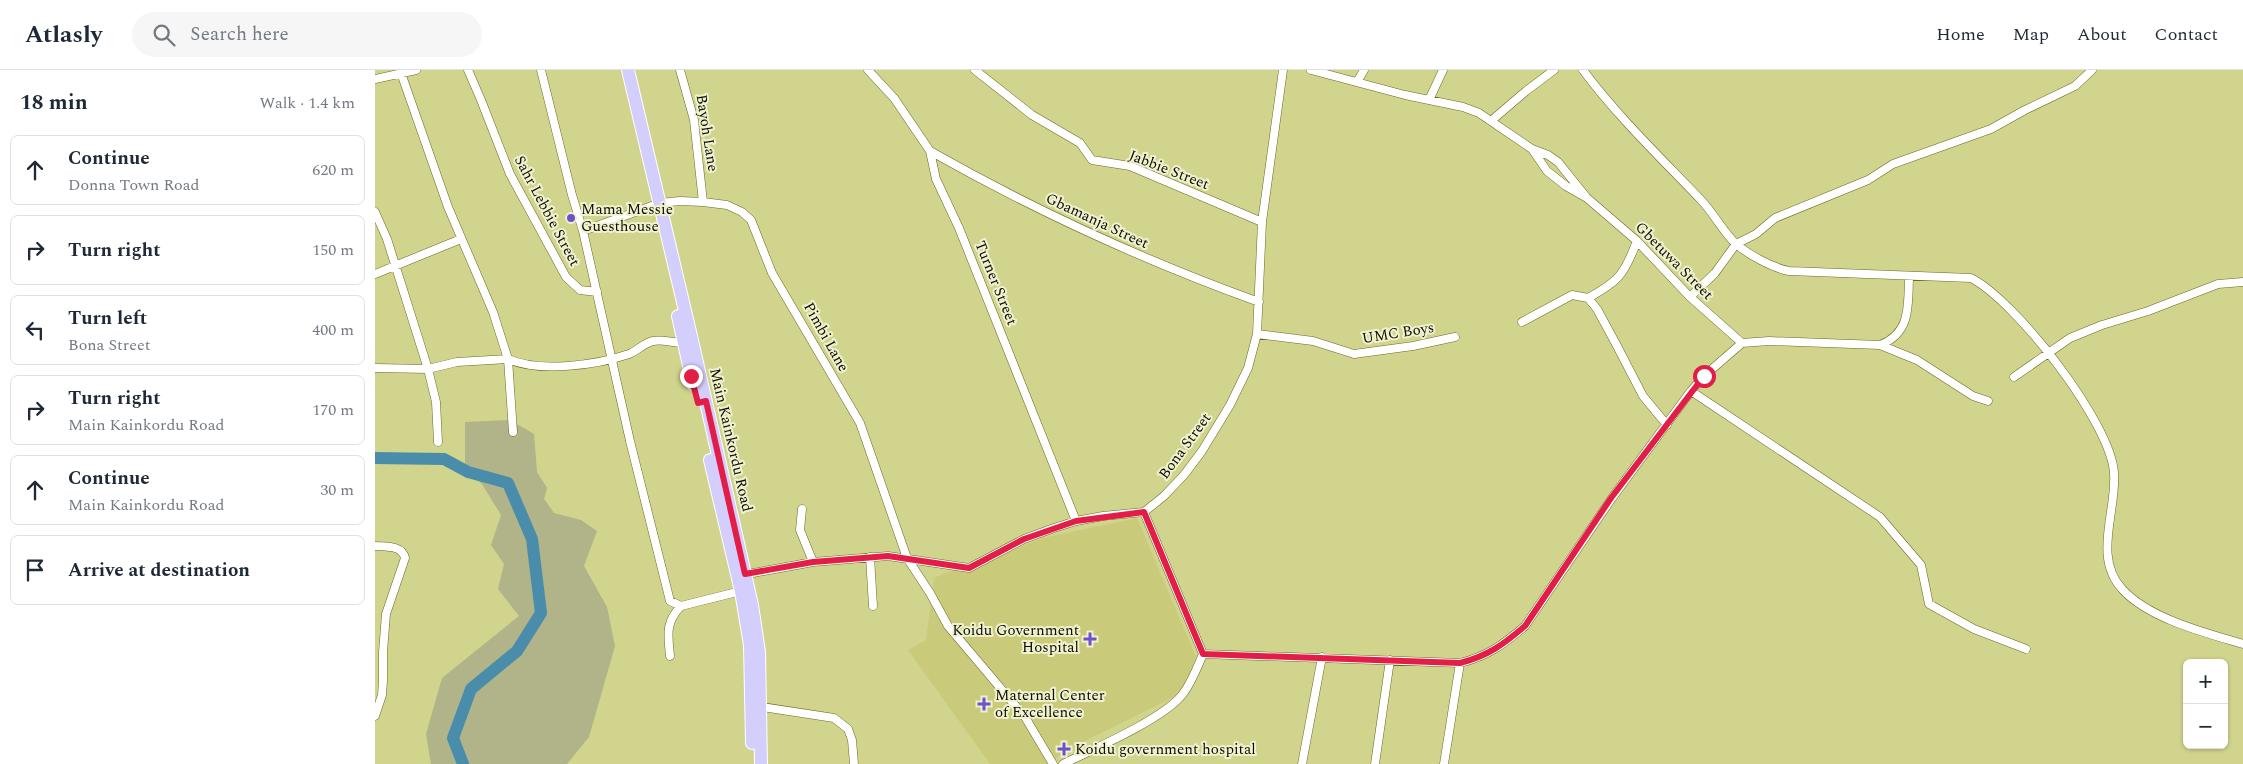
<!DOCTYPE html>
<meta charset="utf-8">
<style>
body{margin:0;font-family:Spectral,serif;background:#f6f6f7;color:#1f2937}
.controls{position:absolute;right:15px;bottom:15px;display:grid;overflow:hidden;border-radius:8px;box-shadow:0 1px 4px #0004}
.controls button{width:45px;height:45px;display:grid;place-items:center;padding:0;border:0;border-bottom:1px solid #e0e1e3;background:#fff;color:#1f2937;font:25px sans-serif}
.stop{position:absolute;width:15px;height:15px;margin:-11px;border:4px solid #e11d48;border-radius:50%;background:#fff}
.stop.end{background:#e11d48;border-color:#fff;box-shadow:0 1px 5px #0008}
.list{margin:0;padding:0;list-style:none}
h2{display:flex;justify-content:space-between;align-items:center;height:65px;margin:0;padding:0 20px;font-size:21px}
h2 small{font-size:16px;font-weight:400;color:#747a83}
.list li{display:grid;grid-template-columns:32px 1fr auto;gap:15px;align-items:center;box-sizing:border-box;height:70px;margin:0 10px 10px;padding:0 10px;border:1px solid #e0e1e3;border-radius:8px}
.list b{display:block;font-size:19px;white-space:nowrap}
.list p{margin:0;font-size:16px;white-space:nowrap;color:#747a83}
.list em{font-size:16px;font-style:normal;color:#747a83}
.icon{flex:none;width:28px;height:28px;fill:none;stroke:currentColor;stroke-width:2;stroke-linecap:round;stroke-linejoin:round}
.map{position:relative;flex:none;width:1868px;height:694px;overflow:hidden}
header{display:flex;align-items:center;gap:30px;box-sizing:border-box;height:70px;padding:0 25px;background:#fff;border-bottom:1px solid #e0e1e3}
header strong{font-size:24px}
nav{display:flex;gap:28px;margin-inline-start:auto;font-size:18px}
.search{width:350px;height:45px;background:#f6f6f7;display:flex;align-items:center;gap:12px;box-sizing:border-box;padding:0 18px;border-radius:28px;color:#747a83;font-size:19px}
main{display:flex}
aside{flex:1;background:#fff}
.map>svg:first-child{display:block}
</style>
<header>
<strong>Atlasly</strong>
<div class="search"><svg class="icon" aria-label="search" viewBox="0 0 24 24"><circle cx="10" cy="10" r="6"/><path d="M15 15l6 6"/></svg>Search here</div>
<nav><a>Home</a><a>Map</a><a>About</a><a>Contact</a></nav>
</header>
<main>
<aside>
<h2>18 min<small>Walk · 1.4 km</small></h2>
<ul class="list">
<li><svg class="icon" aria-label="ahead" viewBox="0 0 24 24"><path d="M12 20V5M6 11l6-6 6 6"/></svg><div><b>Continue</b><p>Donna Town Road</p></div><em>620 m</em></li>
<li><svg class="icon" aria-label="right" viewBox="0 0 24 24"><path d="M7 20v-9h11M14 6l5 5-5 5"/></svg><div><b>Turn right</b></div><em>150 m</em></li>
<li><svg class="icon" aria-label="left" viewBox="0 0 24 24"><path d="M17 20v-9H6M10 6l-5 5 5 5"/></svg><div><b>Turn left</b><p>Bona Street</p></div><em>400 m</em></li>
<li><svg class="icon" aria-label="right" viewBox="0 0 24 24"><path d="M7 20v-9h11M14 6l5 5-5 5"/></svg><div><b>Turn right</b><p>Main Kainkordu Road</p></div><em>170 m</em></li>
<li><svg class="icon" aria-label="ahead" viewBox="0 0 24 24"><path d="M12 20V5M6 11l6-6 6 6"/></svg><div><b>Continue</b><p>Main Kainkordu Road</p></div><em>30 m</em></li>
<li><svg class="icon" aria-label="arrive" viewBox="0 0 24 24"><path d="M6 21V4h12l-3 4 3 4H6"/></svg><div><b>Arrive at destination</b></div></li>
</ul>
</aside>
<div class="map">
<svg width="1868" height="694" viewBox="0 0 1868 694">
<rect width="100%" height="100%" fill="#d1d48c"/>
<!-- built -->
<path fill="#c9cb7b" d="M 762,448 L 821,587 L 807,623 L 708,672 L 671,694 L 615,694 L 533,580 L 551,570 L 559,508 L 614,485 L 639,479 L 668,468 Z"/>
<!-- green -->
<path fill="#b1b388" d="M 135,350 L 159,364 L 162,402 L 172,418 L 169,429 L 179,443 L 206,450 L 222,461 L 209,496 L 232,537 L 240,576 L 214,667 L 192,694 L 56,694 L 51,664 L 67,608 L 144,546 L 123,519 L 129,494 L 116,475 L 126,445 L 107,414 L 90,400 L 90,352 Z"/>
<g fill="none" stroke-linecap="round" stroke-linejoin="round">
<!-- river -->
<path stroke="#4a8dab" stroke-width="12" d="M 0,388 L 69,389 L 93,402 L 133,413 L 157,469 L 166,543 L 142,581 L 96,619 L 78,668 L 88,694"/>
<!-- street casing -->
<g stroke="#6a6a23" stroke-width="9">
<path id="street" d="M 93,0 L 106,30 L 135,104 L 191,207 L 205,220 L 222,222
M 166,0 L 197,125 L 208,161 L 255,371 L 295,531 L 306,536 L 366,521
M 305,0 L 319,50 L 328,132
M 493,0 L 519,28 L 555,81 L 561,109 L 584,158 L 701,451
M 600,0 L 657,45 L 705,73 L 717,90 L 755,96 L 887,152
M 936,0 L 1030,25 L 1088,37 L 1104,43 L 1157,79 L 1173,85 L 1183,92 L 1212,128
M 1208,0 C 1243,47 1286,88 1327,131 C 1339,144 1347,160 1360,173 C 1372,184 1398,198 1414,201 L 1596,208 C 1641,231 1736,353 1739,403 C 1742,441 1717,488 1748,520 C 1775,549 1831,563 1868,574
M 0,9 L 41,0
M 982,12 L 989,0
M 1054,30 L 1068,0
M 1116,51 L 1151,21 L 1179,0
M 1157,79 L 1172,101 L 1191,116 L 1212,128 L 1262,171 L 1315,227 L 1367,273
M 555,81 C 661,141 770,191 884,232
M 0,142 L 12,169 L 53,299 L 61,332 L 63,372
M 208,161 L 285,133 L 305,131 L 328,132 L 352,135 L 367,142 L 376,150 L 397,203 L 485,353 L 532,488 L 555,523 L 573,556 L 650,647 L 678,694
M 0,204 L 86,169
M 1315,227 L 1340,203 L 1361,174 L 1381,164 L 1400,148 L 1493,110 L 1518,94 L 1616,59 L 1650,40 L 1700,16 L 1717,0
M 1213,228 C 1244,211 1249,205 1262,171
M 1147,252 L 1197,225 L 1213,228 L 1222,239 L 1241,274 L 1268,326 L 1292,355
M 882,264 L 938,271 L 979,284 L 1038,276 L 1080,267
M 1367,273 L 1394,271 L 1505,275 C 1536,263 1533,236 1534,207
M 1505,275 L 1542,290 L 1598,326 L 1613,331
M 0,298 L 53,299 L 82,292 L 133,289 L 118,242 L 73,137 L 26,3
M 1639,307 L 1695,268 L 1727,255 L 1773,241 L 1843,214 L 1868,212
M 1316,321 L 1505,447 L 1546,495 L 1554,534 L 1599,559 L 1651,579
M 138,362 L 133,289 C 165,303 222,295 254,284 C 262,281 269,273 278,271 C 287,269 299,273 309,273
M 427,439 L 425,460 L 438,492
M 769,442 L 828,584
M 0,476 C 11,477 27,475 30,488 L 11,544 L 8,582 L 8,611 L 7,625 L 0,646
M 495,487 L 498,536
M 367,505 L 438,492 L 513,486 L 594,498 L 649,469 L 679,458 L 701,451 L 728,446 L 769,442 L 789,426 L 809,405 L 827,381 L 855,335 L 873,298 L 882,264 L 887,152 L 908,0
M 828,584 L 1085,593 C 1113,586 1129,574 1150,556 L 1237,428 L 1316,321 L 1329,306 L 1367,273
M 295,586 C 293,564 290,553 306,536
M 381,636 L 459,648 L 473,659 L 477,670 L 479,694
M 688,694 C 717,680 788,649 807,625 C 816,614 822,598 828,584
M 927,694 L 947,587
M 1000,694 L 1015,590
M 1069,694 L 1085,593"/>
</g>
<!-- primary casing -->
<g stroke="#fff" stroke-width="14">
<path id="primary" d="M 253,0 L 316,266 L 377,535 L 384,582 L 386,694
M 303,246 L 318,314
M 335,390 L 366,521 L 375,575 L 377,673"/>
</g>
<!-- street -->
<use href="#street" stroke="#fff" stroke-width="8"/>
<!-- primary -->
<use href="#primary" stroke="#d4cefc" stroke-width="12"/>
</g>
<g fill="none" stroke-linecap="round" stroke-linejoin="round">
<!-- route -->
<path stroke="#e11d48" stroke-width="6" d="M 316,306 L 323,333 L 331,331 L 370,504 L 438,492 L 513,486 L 594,498 L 649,469 L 701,451 L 769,442 L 828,584 L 1085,593 C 1113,586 1129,574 1150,556 L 1236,428 L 1329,306"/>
</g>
<!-- markers -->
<g fill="#6e51ca" stroke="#f0f2cf" stroke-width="2">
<circle cx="196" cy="148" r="5"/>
<path d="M712.5 561.5h5v5h5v5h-5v5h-5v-5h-5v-5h5z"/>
<path d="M606.5 626.5h5v5h5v5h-5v5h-5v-5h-5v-5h5z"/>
<path d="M686.5 671.5h5v5h5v5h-5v5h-5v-5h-5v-5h5z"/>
</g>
<g text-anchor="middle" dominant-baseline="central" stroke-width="4" stroke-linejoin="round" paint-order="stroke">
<!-- street labels -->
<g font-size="15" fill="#0d0c00" stroke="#f0f2cf">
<text transform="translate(332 63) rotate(81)">Bayoh Lane</text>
<text transform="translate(794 100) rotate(21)">Jabbie Street</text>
<text transform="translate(172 141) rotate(62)">Sahr Lebbie Street</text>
<text transform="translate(722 151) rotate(25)">Gbamanja Street</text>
<text transform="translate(1299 191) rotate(45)">Gbetuwa Street</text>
<text transform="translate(621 213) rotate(68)">Turner Street</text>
<text transform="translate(1023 263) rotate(-9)">UMC Boys</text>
<text transform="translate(451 267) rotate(61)">Pimbi Lane</text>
<text transform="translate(356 370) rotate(77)">Main Kainkordu Road</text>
<text transform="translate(810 376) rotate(-54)">Bona Street</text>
</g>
<!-- poi labels -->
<g font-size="15" fill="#0d0c00" stroke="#f0f2cf" text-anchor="start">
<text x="206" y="139">Mama Messie<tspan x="206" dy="17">Guesthouse</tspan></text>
<text x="704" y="560" text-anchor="end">Koidu Government<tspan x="704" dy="17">Hospital</tspan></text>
<text x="620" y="625">Maternal Center<tspan x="620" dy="17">of Excellence</tspan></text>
<text x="700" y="679">Koidu government hospital</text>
</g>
</g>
</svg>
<div class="controls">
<button>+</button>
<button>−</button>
</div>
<div class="stop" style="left:1329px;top:306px"></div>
<div class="stop end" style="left:316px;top:306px"></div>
</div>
</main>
